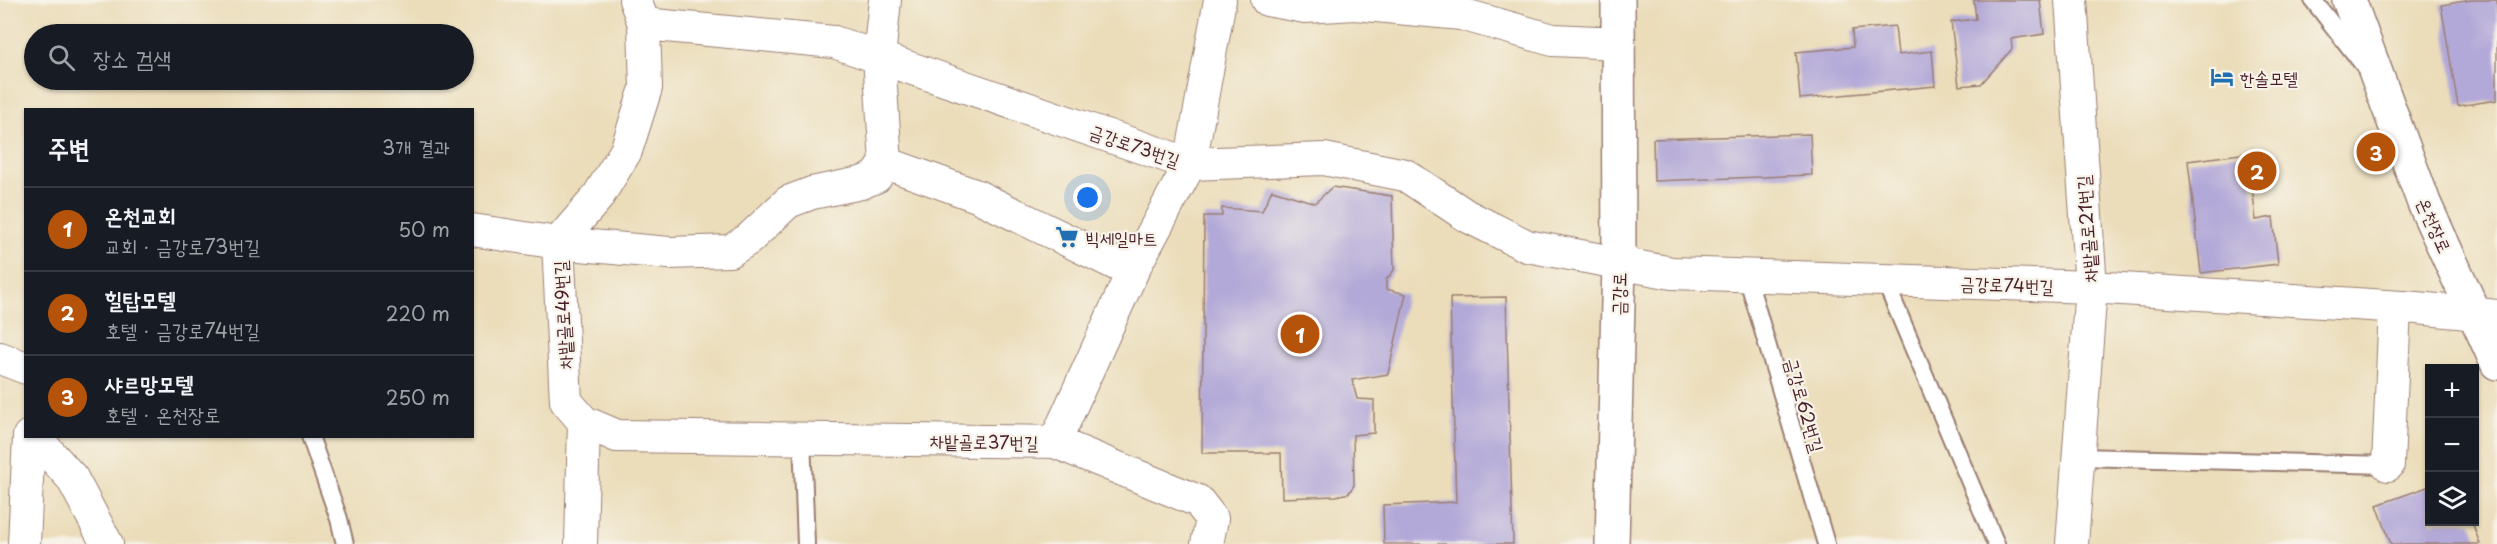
<!DOCTYPE html>
<html lang="ko">
<meta charset="utf-8">
<style>
body{margin:0;font-family:"Playpen Sans","Poor Story",sans-serif;background:#242831;color:#f1f3f6}
.controls{position:absolute;right:18px;bottom:18px;display:grid;overflow:hidden;border-radius:0px;box-shadow:0 2px 4px #0004}
.controls button{width:54px;height:54px;display:grid;place-items:center;padding:0;border:0;border-bottom:2px solid #363941;background:#171b24;color:#f1f3f6;font:30px sans-serif}
.you{position:absolute;left:1088px;top:198px;width:21px;height:21px;margin:-15px;border:4px solid #fff;border-radius:50%;background:#1a73e8;box-shadow:0 0 0 9px #1a73e833}
.badge{display:grid;place-items:center;width:39px;height:39px;border-radius:50%;background:#b45309;color:#fff;font-size:20px;font-weight:700}
.pin{position:absolute;translate:-50% -50%;border:3px solid #fff;box-shadow:0 2px 6px #0006}
.list{margin:0;padding:0;list-style:none}
h2{display:flex;justify-content:space-between;align-items:center;height:78px;margin:0;padding:0 24px;font-size:26px}
h2 small{font-size:20px;font-weight:400;color:#9ea1a6}
.list li{display:grid;grid-template-columns:39px 1fr auto;gap:18px;align-items:center;box-sizing:border-box;height:84px;padding:0 24px;border-top:2px solid #363941}
.list b{display:block;font-size:22px;white-space:nowrap}
.list p{margin:0;font-size:20px;white-space:nowrap;color:#9ea1a6}
.list em{font-size:20px;font-style:normal;color:#9ea1a6}
.icon{flex:none;width:33px;height:33px;fill:none;stroke:currentColor;stroke-width:2;stroke-linecap:round;stroke-linejoin:round}
.map{position:relative;flex:none;width:2497px;height:544px;overflow:hidden}
.search{position:absolute;background:#171b24;box-shadow:0 2px 4px #0004;left:24px;top:24px;width:450px;height:66px;display:flex;align-items:center;gap:15px;box-sizing:border-box;padding:0 21px;border-radius:33px;color:#9ea1a6;font-size:22px}
.panel{position:absolute;background:#171b24;box-shadow:0 2px 4px #0004;left:24px;top:108px;width:450px;height:330px;border-radius:0px}
.map>svg:first-child{display:block}
</style>
<div class="map">
<svg width="2497" height="544" viewBox="0 0 2497 544">
<rect width="100%" height="100%" fill="#f7f3e8"/>
<filter id="ink" filterUnits="userSpaceOnUse"><feTurbulence type="fractalNoise" baseFrequency=".0167" numOctaves="2"/><feDisplacementMap in="SourceGraphic" scale="12" xChannelSelector="R" yChannelSelector="G"/><feConvolveMatrix kernelMatrix="1 2 1 2 8 2 1 2 1" color-interpolation-filters="sRGB"/></filter>
<filter id="wash" filterUnits="userSpaceOnUse"><feTurbulence type="fractalNoise" baseFrequency=".008" numOctaves="4" result="noise"/><feDisplacementMap in="SourceGraphic" scale="24" xChannelSelector="R" yChannelSelector="G"/><feGaussianBlur stdDeviation="1.35" result="paint"/><feColorMatrix in="noise" values="0 0 0 0 0 0 0 0 0 0 0 0 0 0 0 0 0 1.4 0 .05"/><feComposite in="paint" operator="in"/></filter>
<g filter="url(#wash)">
<rect width="100%" height="100%" fill="#ebddba"/>
<g id="blocks">
<!-- building -->
<path fill="#b3a9d8" d="M 1974,0 L 2040,0 L 2044,34 L 2011,39 L 2012,49 L 1981,84 L 1959,86 L 1951,22 L 1976,19 Z
M 2471,0 L 2497,0 L 2497,100 L 2458,106 L 2441,5 Z
M 1895,26 L 1898,55 L 1932,51 L 1935,86 L 1800,99 L 1796,52 L 1853,47 L 1852,30 Z
M 1810,134 L 1812,175 L 1654,181 L 1653,139 Z
M 2248,153 L 2256,220 L 2273,217 L 2278,264 L 2201,273 L 2188,161 Z
M 1332,187 L 1392,196 L 1394,270 L 1386,280 L 1386,289 L 1406,294 L 1388,374 L 1352,380 L 1357,399 L 1374,400 L 1374,433 L 1353,435 L 1354,485 L 1349,493 L 1336,496 L 1282,498 L 1281,453 L 1202,453 L 1204,216 L 1222,216 L 1222,208 L 1262,211 L 1272,190 L 1315,203 Z
M 1506,297 L 1513,544 L 1384,544 L 1383,505 L 1456,502 L 1450,298 Z
M 2430,486 L 2430,522 L 2472,522 L 2480,544 L 2391,544 L 2377,505 Z"/>
</g>
</g>
<g filter="url(#ink)">
<use href="#blocks" fill-opacity="0" stroke="#9a7e72" stroke-width="1.5"/>
<g fill="none" stroke-linecap="round" stroke-linejoin="round">
<!-- service casing -->
<g stroke="#9a7e72" stroke-width="20">
<path id="service" d="M 2313,0 L 2362,63
M 1747,276 L 1826,544
M 1885,281 L 1996,544
M 310,436 L 339,519 L 345,544
M 802,438 L 806,544
M 2078,457 L 2388,465"/>
</g>
<!-- minor casing -->
<g stroke="#9a7e72" stroke-width="34">
<path id="minor" d="M 885,0 L 879,57 L 886,163 L 977,196 L 1132,272
M 1267,0 L 1305,7 L 1355,4 L 1461,14 L 1553,40 L 1619,43
M 2071,0 L 2091,287 L 2072,544
M 644,24 L 834,42 L 1190,164 L 1324,159 L 1405,175 L 1467,216 L 1527,246 L 1672,273 L 2091,287 L 2417,308 L 2497,316
M 472,230 L 558,243 L 669,253 L 730,251 L 749,239 L 788,202 L 812,193 L 861,183 L 876,177 L 886,163
M 0,358 L 26,368
M 584,422 L 617,436 L 1055,442 L 1135,266 L 1190,164 L 1220,0
M 34,436 L 72,478 L 107,544
M 1055,442 L 1198,501 L 1212,519 L 1207,544
M 2388,465 L 2395,307
M 24,544 L 29,436
M 581,544 L 584,422 L 566,401 L 558,243 L 597,198 L 626,151 L 646,88 L 644,24 L 635,0"/>
</g>
<!-- tertiary casing -->
<g stroke="#9a7e72" stroke-width="36">
<path id="tertiary" d="M 2349,0 L 2424,203 L 2497,363
M 1612,544 L 1619,262 L 1618,0"/>
</g>
<!-- service -->
<use href="#service" stroke="#fff" stroke-width="16"/>
<!-- minor -->
<use href="#minor" stroke="#fff" stroke-width="32"/>
<!-- tertiary -->
<use href="#tertiary" stroke="#fff" stroke-width="33"/>
</g>
</g>
<!-- icons -->
<defs>
<g id="hotel-bare" transform="scale(1.8)"><path d="M-6-4.5h1.5V1H6V5H4.5V3h-9V5H-6ZM-4 0a1.8 1.8 0 1 1 3.6 0ZM.5 0V-2.5h3Q6-2.5 6 0Z" fill="#1f6fb2" stroke="#f7f3e8" stroke-width="2.5" paint-order="stroke"/></g>
<g id="supermarket-bare" transform="scale(1.8)"><path d="M-6-5.5h2.5l.6 2H6L4.5 2H-2.5L-4.4-4H-6ZM-1.5 3.2a1.3 1.3 0 1 0 .1 0ZM3 3.2a1.3 1.3 0 1 0 .1 0Z" fill="#1f6fb2" stroke="#f7f3e8" stroke-width="2.5" paint-order="stroke"/></g>
</defs>
<g fill-rule="evenodd">
<use href="#hotel-bare" x="2222" y="77"/>
<use href="#supermarket-bare" x="1067" y="237"/>
</g>
<g text-anchor="middle" dominant-baseline="central" stroke-width="4.5" stroke-linejoin="round" paint-order="stroke">
<!-- poi labels -->
<g font-size="18" fill="#4a1f2b" stroke="#f7f3e8" text-anchor="start">
<text x="2240" y="77">한솔모텔</text>
<text x="1085" y="237">빅세일마트</text>
</g>
<!-- street labels -->
<g font-size="18" fill="#4a1f2b" stroke="#f7f3e8">
<text transform="translate(1135 145) rotate(19)">금강로73번길</text>
<text transform="translate(2435 225) rotate(66)">온천장로</text>
<text transform="translate(2086 229) rotate(-94)">차밭골로21번길</text>
<text transform="translate(2007 284) rotate(2)">금강로74번길</text>
<text transform="translate(1618 294) rotate(-89)">금강로</text>
<text transform="translate(562 315) rotate(-93)">차밭골로49번길</text>
<text transform="translate(1805 405) rotate(74)">금강로62번길</text>
<text transform="translate(984 441) rotate(1)">차밭골로37번길</text>
</g>
</g>
</svg>
<div class="controls">
<button>+</button>
<button>−</button>
<button><svg class="icon" aria-label="layers" viewBox="0 0 24 24"><path d="M12 4l9 5-9 5-9-5zM3 14l9 5 9-5"/></svg></button>
</div>
<div class="you"></div>
<div class="pin badge" style="left:1300px;top:334px">1</div>
<div class="pin badge" style="left:2257px;top:171px">2</div>
<div class="pin badge" style="left:2376px;top:152px">3</div>
<div class="search"><svg class="icon" aria-label="search" viewBox="0 0 24 24"><circle cx="10" cy="10" r="6"/><path d="M15 15l6 6"/></svg>장소 검색</div>
<section class="panel">
<h2>주변<small>3개 결과</small></h2>
<ul class="list">
<li><span class="badge">1</span><div><b>온천교회</b><p>교회 · 금강로73번길</p></div><em>50 m</em></li>
<li><span class="badge">2</span><div><b>힐탑모텔</b><p>호텔 · 금강로74번길</p></div><em>220 m</em></li>
<li><span class="badge">3</span><div><b>샤르망모텔</b><p>호텔 · 온천장로</p></div><em>250 m</em></li>
</ul>
</section>
</div>
